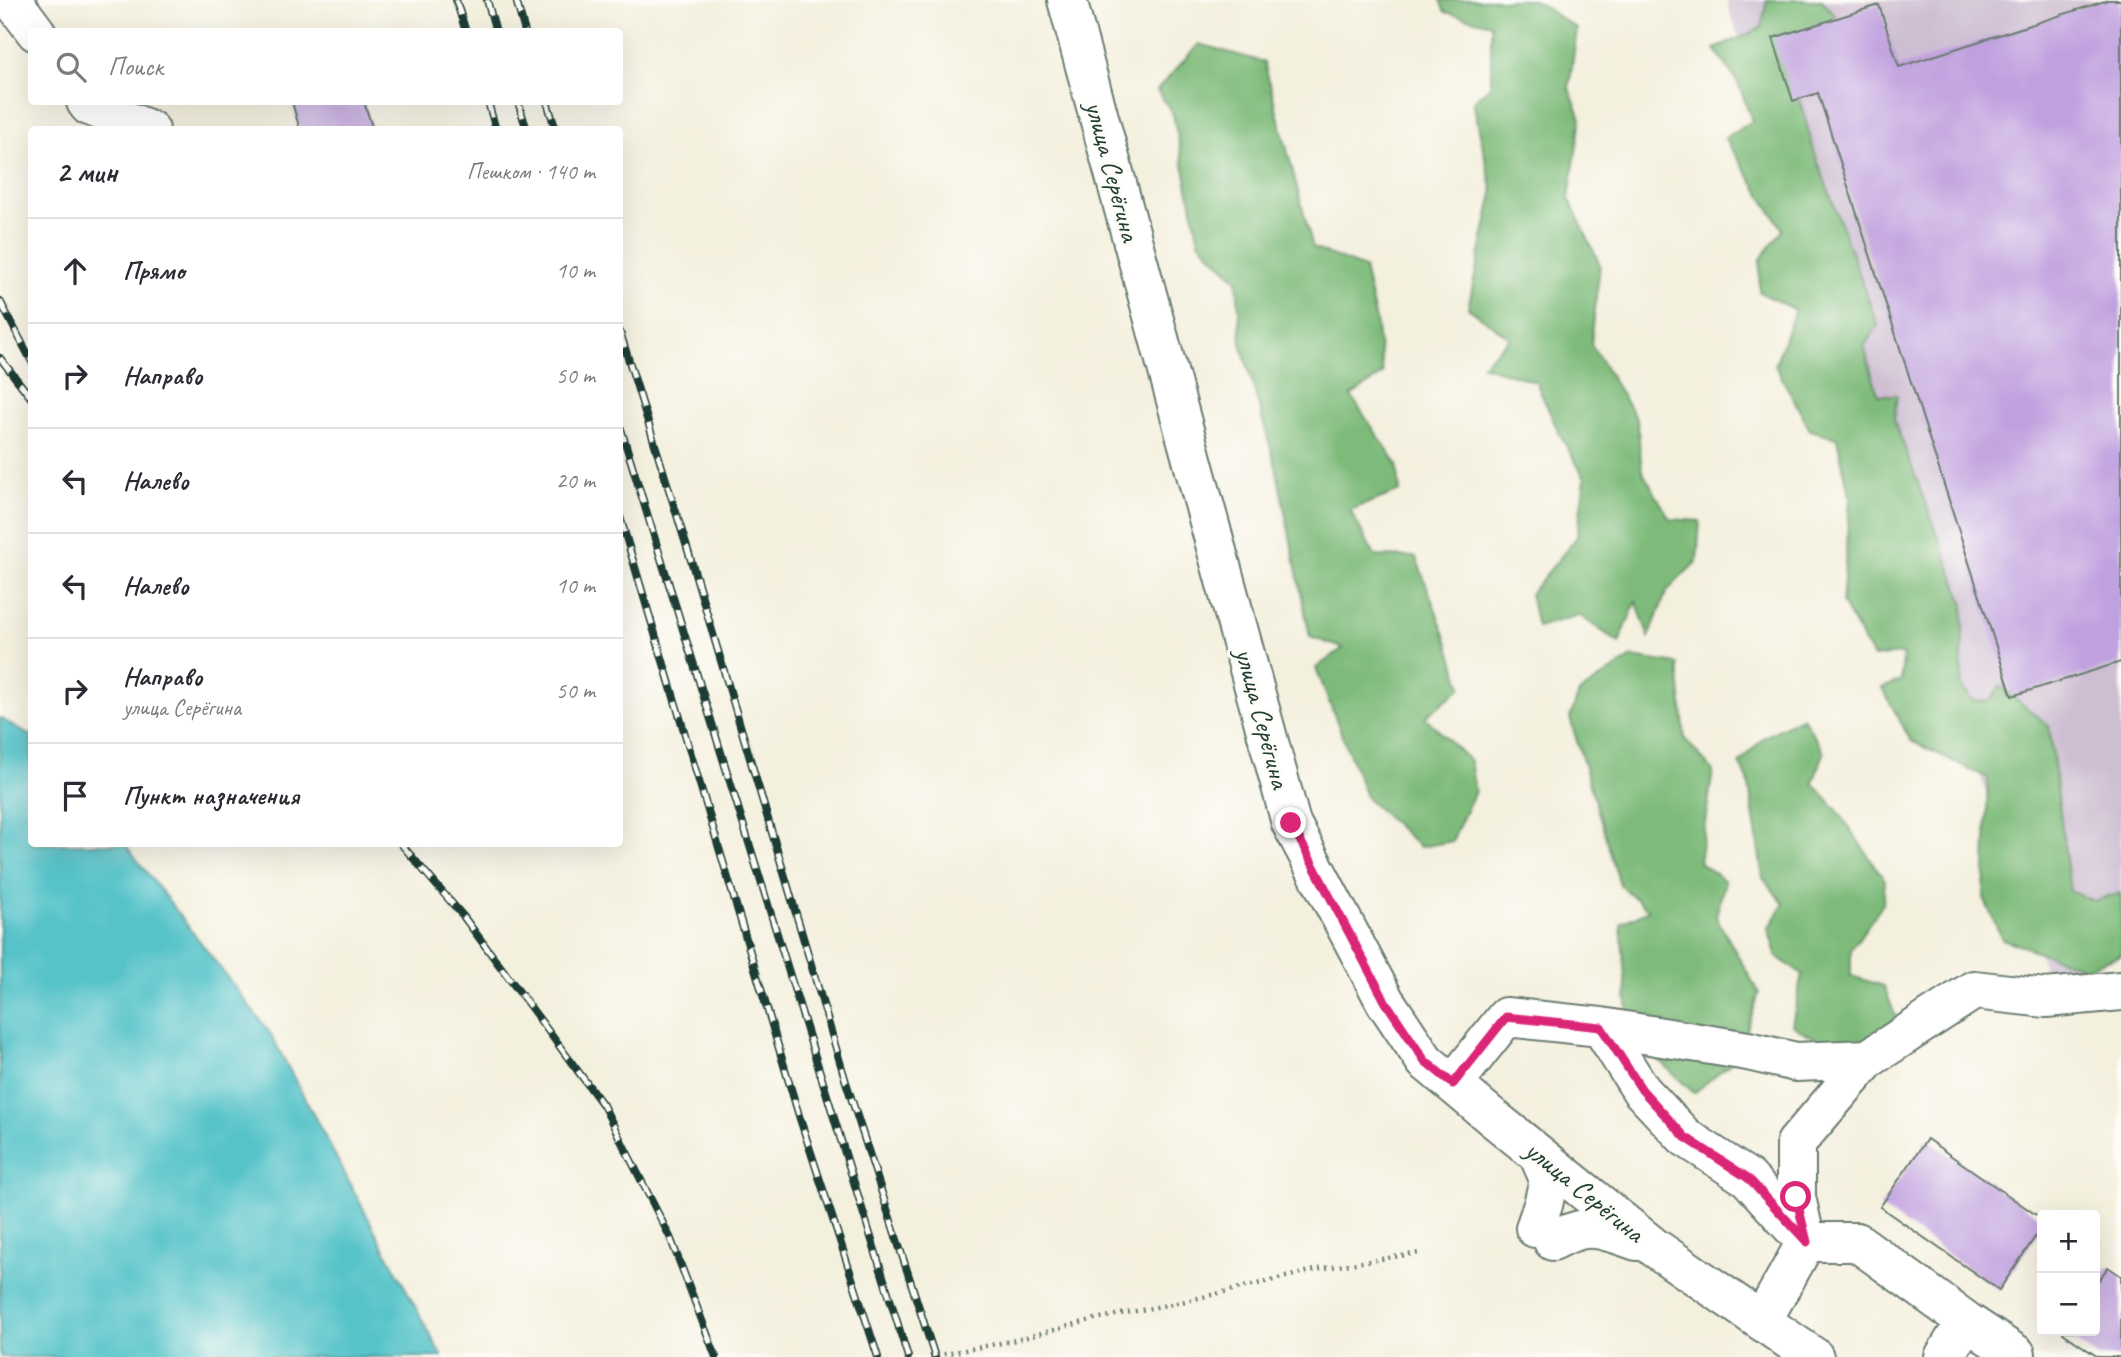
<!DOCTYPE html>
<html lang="ru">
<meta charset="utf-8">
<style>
body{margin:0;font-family:Caveat,sans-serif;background:#f7f7f7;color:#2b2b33}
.controls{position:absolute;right:21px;bottom:21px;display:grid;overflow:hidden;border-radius:7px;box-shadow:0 7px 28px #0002}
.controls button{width:63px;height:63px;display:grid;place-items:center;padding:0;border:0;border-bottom:2px solid #e1e1e2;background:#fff;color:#2b2b33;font:35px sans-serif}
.stop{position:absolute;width:21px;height:21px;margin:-16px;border:5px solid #db2777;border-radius:50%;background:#fff}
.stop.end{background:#db2777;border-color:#fff;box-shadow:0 2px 7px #0008}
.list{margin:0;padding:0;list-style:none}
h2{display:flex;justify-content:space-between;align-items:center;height:91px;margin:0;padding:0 28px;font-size:30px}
h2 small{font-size:23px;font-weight:400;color:#7c7c81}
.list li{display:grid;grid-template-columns:46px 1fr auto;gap:21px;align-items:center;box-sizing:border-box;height:105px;padding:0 28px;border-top:2px solid #e1e1e2}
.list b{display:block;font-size:26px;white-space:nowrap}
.list p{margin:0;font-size:23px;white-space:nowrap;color:#7c7c81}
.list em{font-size:23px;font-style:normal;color:#7c7c81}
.icon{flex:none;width:38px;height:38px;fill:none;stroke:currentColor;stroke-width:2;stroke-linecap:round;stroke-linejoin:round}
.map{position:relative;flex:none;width:2121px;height:1357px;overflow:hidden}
.search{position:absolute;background:#fff;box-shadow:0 7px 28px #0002;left:28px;top:28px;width:595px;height:77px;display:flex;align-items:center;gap:18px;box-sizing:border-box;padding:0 24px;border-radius:7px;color:#7c7c81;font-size:26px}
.panel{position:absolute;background:#fff;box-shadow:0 7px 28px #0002;left:28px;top:126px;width:595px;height:721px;border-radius:7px}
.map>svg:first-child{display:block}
</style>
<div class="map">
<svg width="2121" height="1357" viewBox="0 0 2121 1357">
<rect width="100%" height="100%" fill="#fdfcf7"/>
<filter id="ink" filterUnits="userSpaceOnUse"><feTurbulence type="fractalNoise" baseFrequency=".0143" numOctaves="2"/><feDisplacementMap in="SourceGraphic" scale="14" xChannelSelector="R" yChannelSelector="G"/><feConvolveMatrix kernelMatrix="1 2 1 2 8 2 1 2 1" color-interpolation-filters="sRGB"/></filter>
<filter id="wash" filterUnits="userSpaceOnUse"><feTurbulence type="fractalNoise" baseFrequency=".00686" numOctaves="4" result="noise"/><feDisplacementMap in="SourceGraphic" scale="28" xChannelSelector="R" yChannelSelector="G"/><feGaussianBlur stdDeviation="1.57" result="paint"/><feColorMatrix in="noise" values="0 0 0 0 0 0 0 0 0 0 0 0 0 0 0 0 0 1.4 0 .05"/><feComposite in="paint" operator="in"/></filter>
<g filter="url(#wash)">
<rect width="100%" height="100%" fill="#f4f0de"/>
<!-- industrial -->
<path fill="#cdbed2" d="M 1726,0 L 2121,0 L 2121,957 L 2048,982 Z"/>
<!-- forest -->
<path fill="#7ebb7a" stroke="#4e7c57" stroke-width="2" d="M 1440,0 L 1534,0 L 1577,29 L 1569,88 L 1581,118 L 1569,198 L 1600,265 L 1591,344 L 1637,420 L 1642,471 L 1670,519 L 1700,521 L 1697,561 L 1667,591 L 1649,637 L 1636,601 L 1619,643 L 1579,615 L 1537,627 L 1530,594 L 1577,537 L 1585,478 L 1560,435 L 1536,382 L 1482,365 L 1510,338 L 1468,308 L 1493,193 L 1473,102 L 1491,85 L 1491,24 L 1445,12 Z
M 1767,0 L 1822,0 L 1836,16 L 1786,51 L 1814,151 L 1878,326 L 1864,346 L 1878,395 L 1897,395 L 1894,420 L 1964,604 L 1961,684 L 1972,700 L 1989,702 L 2000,686 L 2049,726 L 2070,891 L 2094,901 L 2121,893 L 2121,955 L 2084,968 L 2002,939 L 1984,898 L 1988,778 L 1911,741 L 1882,688 L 1901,680 L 1903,654 L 1873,657 L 1842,603 L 1850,499 L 1837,438 L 1810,430 L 1775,365 L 1795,310 L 1759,292 L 1760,260 L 1783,230 L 1725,138 L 1752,121 L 1738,83 L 1715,49 L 1761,28 Z
M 1199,44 L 1264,62 L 1313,248 L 1364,268 L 1376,321 L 1383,374 L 1351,396 L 1397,464 L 1400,491 L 1350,510 L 1375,556 L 1416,557 L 1448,643 L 1462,687 L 1425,717 L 1470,761 L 1475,791 L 1452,841 L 1420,847 L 1367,799 L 1316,668 L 1343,648 L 1310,637 L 1276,467 L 1241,343 L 1237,280 L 1199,242 L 1173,114 L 1157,90 Z
M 1632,657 L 1678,664 L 1685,739 L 1713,771 L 1699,862 L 1725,881 L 1716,917 L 1759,993 L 1738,1057 L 1694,1093 L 1629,1033 L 1621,923 L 1649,910 L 1620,885 L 1570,718 L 1579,693 Z
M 1803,717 L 1824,753 L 1813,783 L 1838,811 L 1885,881 L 1883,903 L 1851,950 L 1851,976 L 1884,986 L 1896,1018 L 1875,1044 L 1822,1042 L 1792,1025 L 1802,974 L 1777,957 L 1768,929 L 1784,904 L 1763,878 L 1748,779 L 1739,764 L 1764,737 Z"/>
<!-- water -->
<path fill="#55c3c9" stroke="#3a807e" stroke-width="2" d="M 0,718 L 31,736 L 32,844 L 125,844 L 270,1033 L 442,1357 L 0,1357 Z"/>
<g id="blocks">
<!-- building -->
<path fill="#c0a0df" d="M 2108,0 L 2121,0 L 2121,662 L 2012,696 L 1818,93 L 1793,101 L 1773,38 L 1879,5 L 1899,67 Z
M 292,102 L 364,102 L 373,130 L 300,130 Z
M 1927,1139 L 2042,1219 L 2042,1227 L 1999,1290 L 1880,1207 Z
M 2108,1267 L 2121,1276 L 2121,1357 L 2098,1357 L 2063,1333 L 2064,1331 L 2095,1331 L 2095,1286 Z"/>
</g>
</g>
<g filter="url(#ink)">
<use href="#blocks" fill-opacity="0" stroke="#6a7c70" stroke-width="2"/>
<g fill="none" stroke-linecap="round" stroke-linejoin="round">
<!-- minor casing -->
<g stroke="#6a7c70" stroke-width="42">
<path id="minor" d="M 12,0 L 36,32
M 1067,0 L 1291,823 L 1385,1001 L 1425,1061 L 1492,1117 L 1655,1248 L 1814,1357
M 86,102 L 89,106 L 150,130
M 1601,1027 L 1641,1090 L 1685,1137 L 1748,1178 L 1805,1241
M 1453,1084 L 1506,1017 L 1601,1027 L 1748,1051 L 1796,1062 L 1868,1059
M 1535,1228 L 1543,1205 L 1549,1179 L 1538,1154
M 1553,1241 C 1589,1221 1601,1229 1637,1241
M 1806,1242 L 1796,1197 L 1796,1143 L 1868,1059 L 1974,990 L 2046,998 L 2121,991
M 1762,1321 L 1806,1242 L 1857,1242 L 1966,1321
M 1944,1357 L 1966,1321 L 2016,1354"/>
</g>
<!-- path -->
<path stroke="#6a7c70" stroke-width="4.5" stroke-dasharray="2 5" stroke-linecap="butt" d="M 930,1357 L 1016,1340 L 1095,1319 L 1182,1302 L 1319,1269 L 1419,1253"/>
<!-- minor -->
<use href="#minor" stroke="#fff" stroke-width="38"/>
<!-- rail casing -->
<g stroke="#1f3d34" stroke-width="8">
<path id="rail" d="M 456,0 L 466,32
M 487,0 L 496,32
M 516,0 L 525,32
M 488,102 L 496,130
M 518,102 L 527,130
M 547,102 L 556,130
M 0,301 L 32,362
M 620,332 L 694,570 L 846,1082 L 935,1357
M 0,358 L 32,399
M 620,426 L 908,1357
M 620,517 L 800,1119 L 878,1357
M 401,844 L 463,916 L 603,1105 L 670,1237 L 716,1357"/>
</g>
<!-- rail -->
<use href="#rail" stroke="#fdfcf7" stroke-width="5" stroke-dasharray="16" stroke-linecap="butt"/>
</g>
</g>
<g fill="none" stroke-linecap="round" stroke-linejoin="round" filter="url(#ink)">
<!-- route -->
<path stroke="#db2777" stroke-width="9" d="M 1291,823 L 1385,1001 L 1425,1061 L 1453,1084 L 1506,1017 L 1601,1027 L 1642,1090 L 1685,1137 L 1748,1178 L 1807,1242 L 1796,1197"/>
</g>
<g text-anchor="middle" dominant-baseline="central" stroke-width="6" stroke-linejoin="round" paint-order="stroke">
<!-- street labels -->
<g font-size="28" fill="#1f3d34" stroke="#fdfcf7">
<text transform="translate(1113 171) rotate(75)">улица Серёгина</text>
<text transform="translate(1263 718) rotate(75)">улица Серёгина</text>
<text transform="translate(1585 1191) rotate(39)">улица Серёгина</text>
</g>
</g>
</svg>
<div class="controls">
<button>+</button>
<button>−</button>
</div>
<div class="stop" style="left:1796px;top:1197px"></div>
<div class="stop end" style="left:1291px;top:823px"></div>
<div class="search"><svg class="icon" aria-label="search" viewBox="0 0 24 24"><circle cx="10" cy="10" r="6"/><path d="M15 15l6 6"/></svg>Поиск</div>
<section class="panel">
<h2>2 мин<small>Пешком · 140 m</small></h2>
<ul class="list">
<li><svg class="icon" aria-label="ahead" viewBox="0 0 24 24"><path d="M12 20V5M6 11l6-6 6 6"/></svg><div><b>Прямо</b></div><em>10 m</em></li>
<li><svg class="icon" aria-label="right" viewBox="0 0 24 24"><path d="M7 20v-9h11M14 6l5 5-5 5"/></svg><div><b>Направо</b></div><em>50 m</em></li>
<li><svg class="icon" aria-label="left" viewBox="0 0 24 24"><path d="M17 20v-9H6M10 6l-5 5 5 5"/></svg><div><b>Налево</b></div><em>20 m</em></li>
<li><svg class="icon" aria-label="left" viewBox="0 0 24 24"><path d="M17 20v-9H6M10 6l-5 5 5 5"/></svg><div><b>Налево</b></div><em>10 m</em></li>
<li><svg class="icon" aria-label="right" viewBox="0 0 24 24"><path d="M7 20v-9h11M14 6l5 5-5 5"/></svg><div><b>Направо</b><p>улица Серёгина</p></div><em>50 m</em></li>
<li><svg class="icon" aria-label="arrive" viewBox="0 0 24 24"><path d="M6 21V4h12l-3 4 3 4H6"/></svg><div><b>Пункт назначения</b></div></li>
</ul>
</section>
</div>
